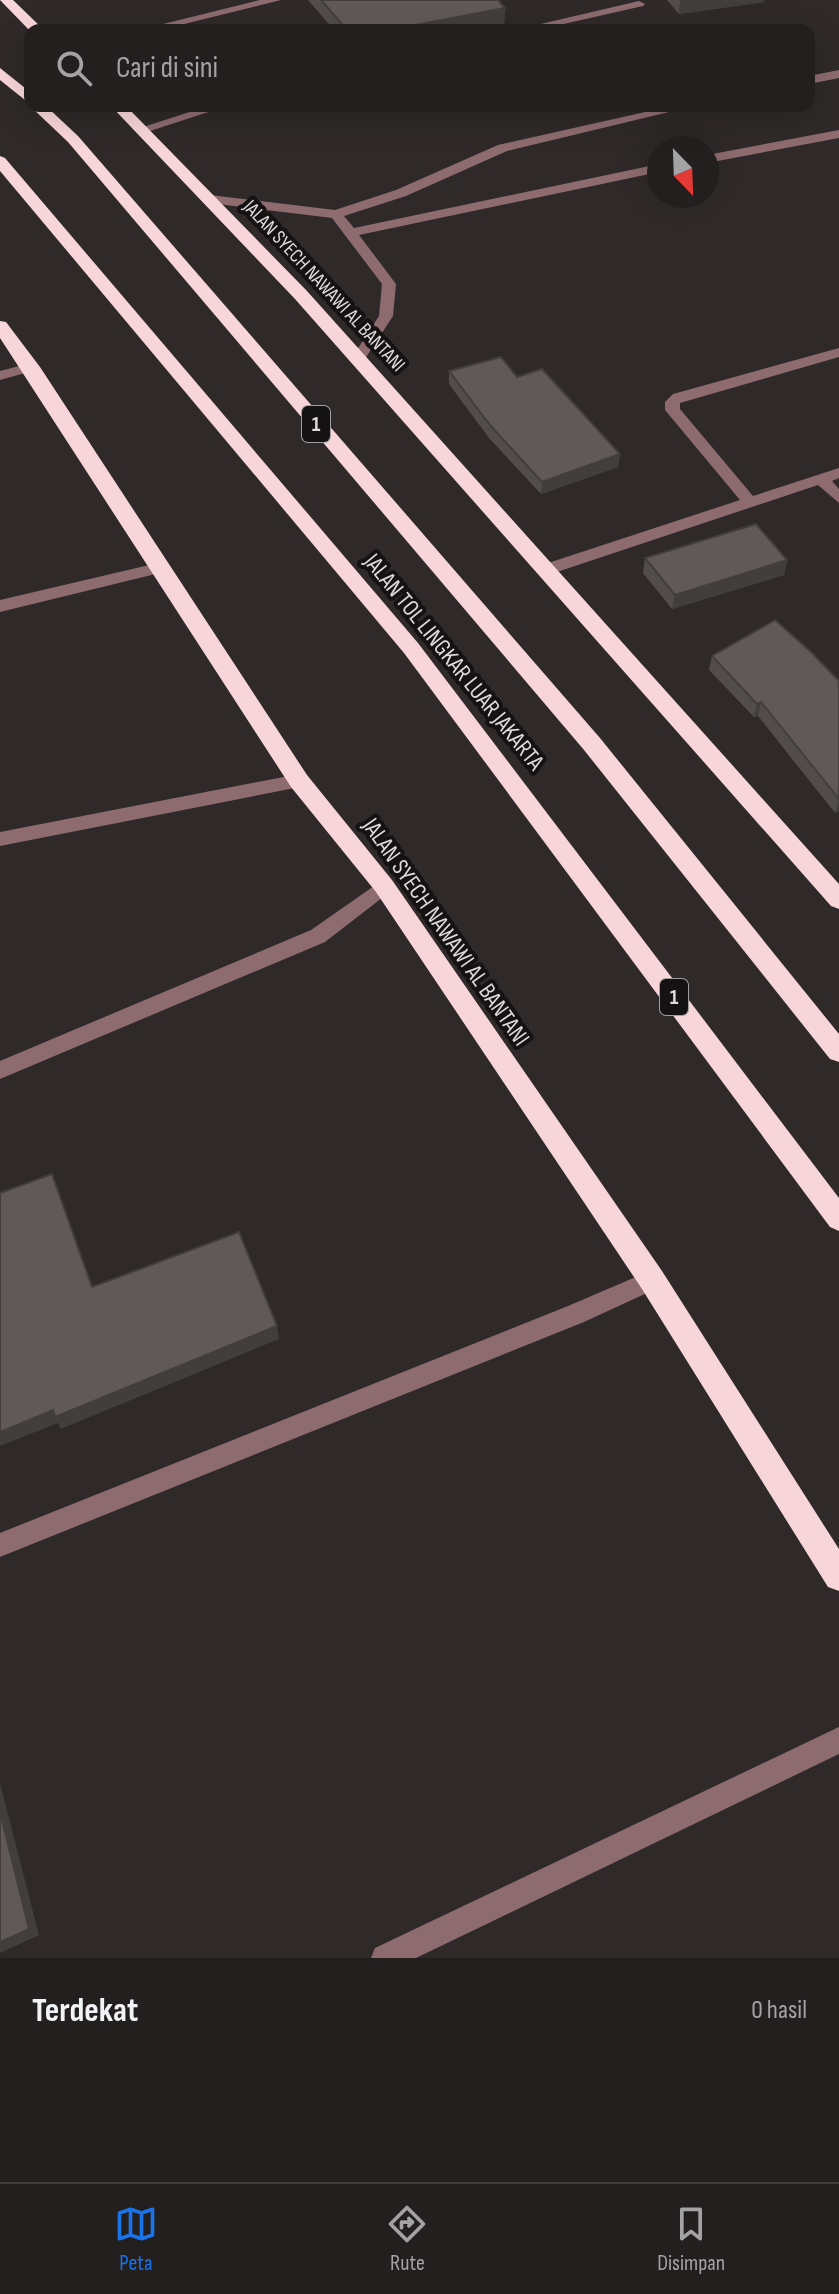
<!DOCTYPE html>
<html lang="id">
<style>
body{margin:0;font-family:"Sofia Sans Condensed",sans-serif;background:#2f2c2c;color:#f1f3f6}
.compass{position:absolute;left:647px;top:136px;width:72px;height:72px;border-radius:50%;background:#231f1f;box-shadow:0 8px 32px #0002;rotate:157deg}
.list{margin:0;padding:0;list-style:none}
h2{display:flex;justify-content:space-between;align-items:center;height:104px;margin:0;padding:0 32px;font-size:34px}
h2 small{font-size:26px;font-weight:400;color:#a3a2a4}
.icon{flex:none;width:44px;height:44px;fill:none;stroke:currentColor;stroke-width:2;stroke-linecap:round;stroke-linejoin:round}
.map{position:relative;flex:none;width:839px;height:1958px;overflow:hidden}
.search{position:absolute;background:#231f1f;box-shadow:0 8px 32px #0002;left:24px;right:24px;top:24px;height:88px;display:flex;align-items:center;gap:20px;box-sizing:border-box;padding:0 28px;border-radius:16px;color:#a3a2a4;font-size:30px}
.sheet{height:224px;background:#231f1f}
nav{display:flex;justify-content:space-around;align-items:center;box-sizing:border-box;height:112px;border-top:2px solid #403d3d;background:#231f1f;font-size:22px;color:#a3a2a4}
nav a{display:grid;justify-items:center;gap:4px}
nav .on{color:#1a73e8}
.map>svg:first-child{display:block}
</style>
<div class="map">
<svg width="839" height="1958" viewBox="0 0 839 1958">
<rect width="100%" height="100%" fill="#2f2929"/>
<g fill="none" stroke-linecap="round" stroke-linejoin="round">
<!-- minor -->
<path fill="#8d6b6f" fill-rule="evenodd" d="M 260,0 L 281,0 L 160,30 L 139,30 Z
M 639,1 L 645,4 L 643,6 L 537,30 L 515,30 Z
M 839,70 L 839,78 L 809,84 L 809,76 Z
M 208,106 L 227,106 L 147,132 L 137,129 Z
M 672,106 L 694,106 L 507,151 L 406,196 L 344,216 L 354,228 L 659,164 L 659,172 L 359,235 L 396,284 L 393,316 L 363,362 L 358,363 L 351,359 L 379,316 L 382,284 L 332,218 L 210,203 L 203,199 L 210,195 L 335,210 L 396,190 L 498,145 Z
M 839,130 L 839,138 L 707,163 L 707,155 Z
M 839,348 L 839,357 L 680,403 L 680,409 L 753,496 L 839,468 L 839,478 L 832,481 L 839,489 L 839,503 L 818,485 L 551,574 L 539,574 L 539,566 L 740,500 L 665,410 L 665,402 L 673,394 Z
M 31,363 L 36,364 L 36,370 L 0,380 L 0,371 Z
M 162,562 L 168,563 L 168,571 L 0,612 L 0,600 Z
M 299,774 L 305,776 L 308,781 L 305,786 L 0,846 L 0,832 Z
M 384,879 L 394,886 L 391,891 L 325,942 L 0,1079 L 0,1061 L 311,930 Z
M 652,1270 L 660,1273 L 663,1280 L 660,1287 L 584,1322 L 0,1557 L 0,1533 L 568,1306 Z
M 839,1727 L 839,1754 L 416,1958 L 371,1958 L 375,1948 Z"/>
<!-- highway -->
<path fill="#f7d5d8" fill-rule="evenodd" d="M 0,0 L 13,0 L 44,30 L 30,31 Z
M 0,68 L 30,92 L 30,104 L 0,80 Z
M 30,106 L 46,106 L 78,136 L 600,738 L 839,1034 L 839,1062 L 830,1059 L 584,750 L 68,142 Z
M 111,106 L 126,106 L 307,291 L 839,884 L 839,909 L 831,906 L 295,299 Z
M 0,156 L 5,158 L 418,643 L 839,1198 L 839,1231 L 830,1227 L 404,653 L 0,171 Z
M 0,321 L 6,322 L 40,367 L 307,775 L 392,880 L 662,1271 L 839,1549 L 839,1591 L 828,1587 L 642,1289 L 376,892 L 291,787 L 0,338 Z"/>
</g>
<!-- wall -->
<path fill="#534c4d" d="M 308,0 L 498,0 L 505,8 L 504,25 L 476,30 L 334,30 Z
M 667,0 L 764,0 L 764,2 L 679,14 Z
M 449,371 L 517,377 L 620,454 L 618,467 L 541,494 L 489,438 L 449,384 Z
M 645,558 L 787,560 L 784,575 L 672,609 L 643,573 Z
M 712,656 L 839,681 L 839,811 L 835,813 L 758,716 L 754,717 L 709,670 Z"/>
<!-- shaded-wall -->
<path fill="#433e3e" d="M 680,0 L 764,0 L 764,2 L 679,14 Z
M 505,8 L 504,25 L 476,30 L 389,30 Z
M 620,454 L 618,467 L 541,494 L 542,482 Z
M 787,560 L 784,575 L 672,609 L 675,595 Z
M 761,702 L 758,716 L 754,717 L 757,704 Z
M 839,800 L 839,811 L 835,813 Z
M 277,1326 L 279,1339 L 61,1429 L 58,1423 L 0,1446 L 0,1432 L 53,1410 Z
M 0,1783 L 39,1935 L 0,1953 Z"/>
<!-- building -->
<path fill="#605859" stroke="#433e3e" stroke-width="2" d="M 321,0 L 498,0 L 505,8 L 389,30 L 347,30 Z
M 501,357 L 517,377 L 542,369 L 620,454 L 542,482 L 490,425 L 449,371 Z
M 756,524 L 787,560 L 675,595 L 645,558 Z
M 775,620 L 810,651 L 839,681 L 839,799 L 761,702 L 757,704 L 712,656 Z
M 52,1174 L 92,1287 L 239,1232 L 277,1326 L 55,1417 L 53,1410 L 0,1432 L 0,1193 Z
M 0,1812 L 29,1929 L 0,1942 Z"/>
<g text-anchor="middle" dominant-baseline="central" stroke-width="8" stroke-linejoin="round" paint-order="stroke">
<!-- far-street labels -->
<g font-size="20" fill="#dfdadb" stroke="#151213">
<text transform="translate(324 286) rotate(47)">JALAN SYECH NAWAWI AL BANTANI</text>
</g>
<!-- shield labels -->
<g fill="#151213" stroke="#a29e9f" stroke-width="2">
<rect x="302" y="406" width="28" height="36" rx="6"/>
<rect x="660" y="979" width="28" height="36" rx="6"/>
</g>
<g font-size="22" font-weight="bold" fill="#dfdadb">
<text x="316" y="424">1</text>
<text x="674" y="997">1</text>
</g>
<!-- street labels -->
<g font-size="24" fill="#dfdadb" stroke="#151213">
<text transform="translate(454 662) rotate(51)">JALAN TOL LINGKAR LUAR JAKARTA</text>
<text transform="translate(446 932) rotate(55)">JALAN SYECH NAWAWI AL BANTANI</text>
</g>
</g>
</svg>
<svg class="compass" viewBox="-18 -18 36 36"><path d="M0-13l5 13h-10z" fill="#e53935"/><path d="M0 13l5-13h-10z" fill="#a3a2a4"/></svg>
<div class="search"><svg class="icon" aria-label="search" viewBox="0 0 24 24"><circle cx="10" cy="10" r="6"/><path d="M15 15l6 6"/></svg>Cari di sini</div>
</div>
<section class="sheet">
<h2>Terdekat<small>0 hasil</small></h2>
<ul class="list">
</ul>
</section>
<nav>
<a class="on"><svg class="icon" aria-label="map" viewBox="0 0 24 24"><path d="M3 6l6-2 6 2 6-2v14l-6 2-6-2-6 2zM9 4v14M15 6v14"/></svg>Peta</a>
<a><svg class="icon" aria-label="directions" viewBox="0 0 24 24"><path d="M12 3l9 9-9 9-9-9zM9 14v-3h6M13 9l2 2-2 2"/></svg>Rute</a>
<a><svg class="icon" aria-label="saved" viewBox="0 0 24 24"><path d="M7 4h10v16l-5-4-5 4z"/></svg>Disimpan</a>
</nav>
